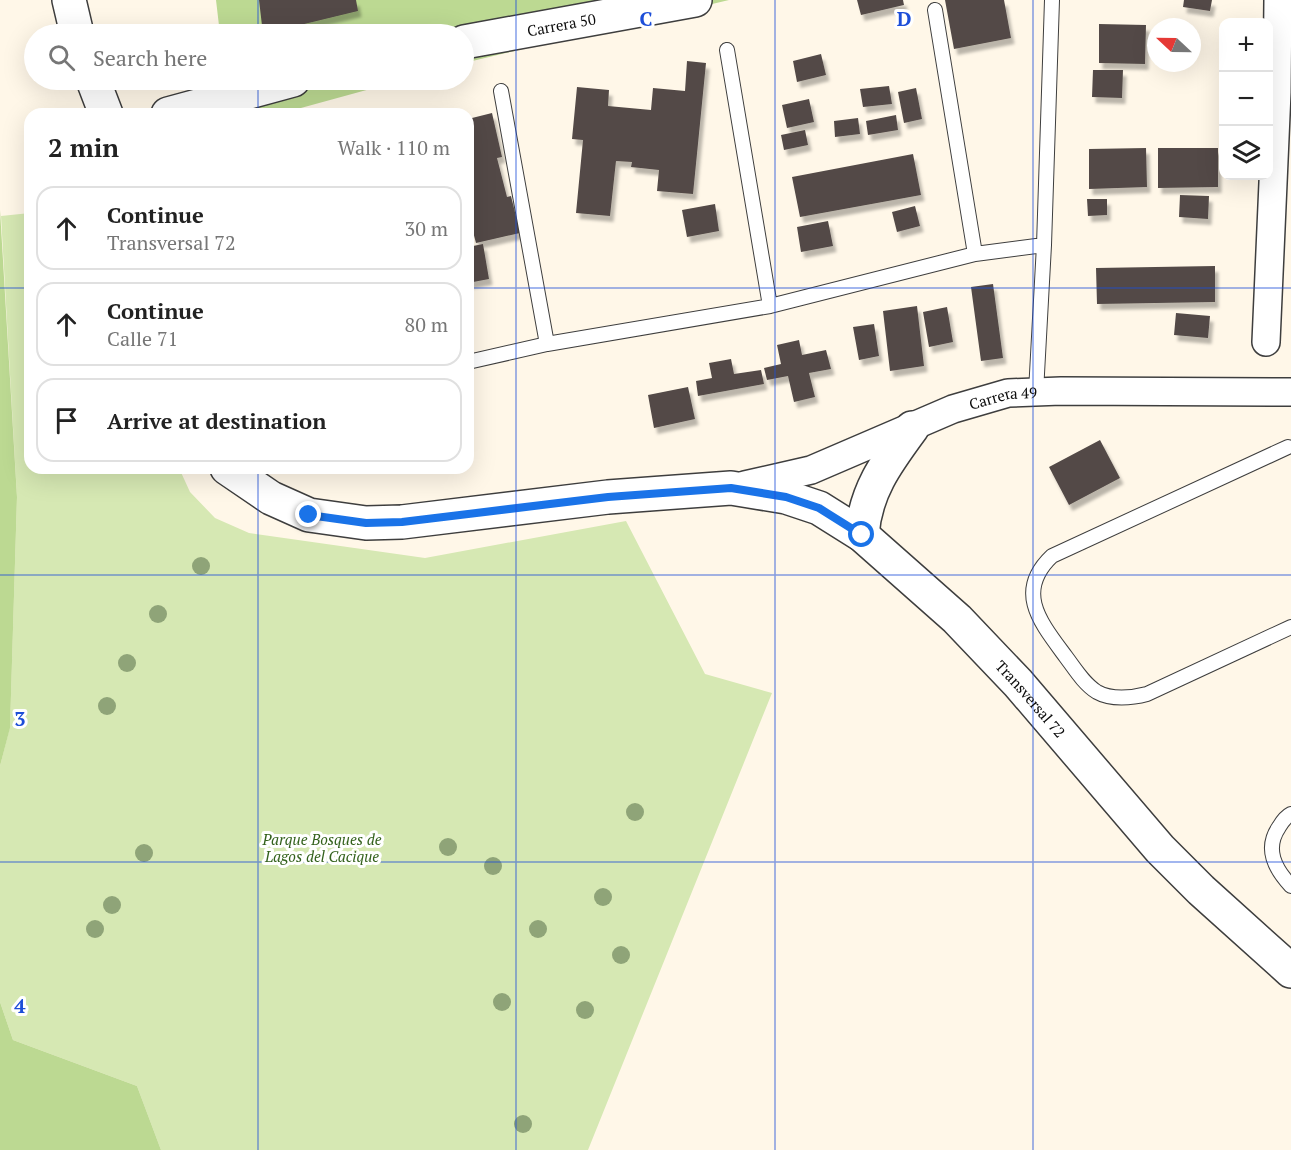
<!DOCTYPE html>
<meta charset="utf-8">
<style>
body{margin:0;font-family:"PT Serif",serif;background:#f6f6f6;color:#222}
.controls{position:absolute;right:18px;top:18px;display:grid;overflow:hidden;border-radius:12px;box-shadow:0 6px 24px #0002}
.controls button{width:54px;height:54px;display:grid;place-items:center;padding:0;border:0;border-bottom:2px solid #e0e0e0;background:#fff;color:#222;font:30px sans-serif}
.compass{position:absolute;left:1147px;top:18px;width:54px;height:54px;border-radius:50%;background:#fff;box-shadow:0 6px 24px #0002;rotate:292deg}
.stop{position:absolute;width:18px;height:18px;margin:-14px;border:4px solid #1a73e8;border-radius:50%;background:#fff}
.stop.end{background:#1a73e8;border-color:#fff;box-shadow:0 2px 6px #0008}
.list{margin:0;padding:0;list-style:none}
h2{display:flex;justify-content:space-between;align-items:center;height:78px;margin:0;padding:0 24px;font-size:26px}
h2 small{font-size:20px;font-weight:400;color:#767676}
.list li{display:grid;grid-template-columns:39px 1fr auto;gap:18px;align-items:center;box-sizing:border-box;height:84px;margin:0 12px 12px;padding:0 12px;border:2px solid #e0e0e0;border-radius:18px}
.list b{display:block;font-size:22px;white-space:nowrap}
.list p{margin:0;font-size:20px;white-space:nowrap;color:#767676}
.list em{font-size:20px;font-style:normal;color:#767676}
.icon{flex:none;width:33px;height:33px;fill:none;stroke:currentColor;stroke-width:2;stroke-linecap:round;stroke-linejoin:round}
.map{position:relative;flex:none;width:1291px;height:1150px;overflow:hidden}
.search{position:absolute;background:#fff;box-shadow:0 6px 24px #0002;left:24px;top:24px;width:450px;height:66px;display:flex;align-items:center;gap:15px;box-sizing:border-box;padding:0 21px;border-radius:33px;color:#767676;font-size:22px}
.panel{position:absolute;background:#fff;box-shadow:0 6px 24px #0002;left:24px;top:108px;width:450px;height:366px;border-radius:18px}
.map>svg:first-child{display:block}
</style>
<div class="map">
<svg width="1291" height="1150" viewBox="0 0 1291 1150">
<defs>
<filter id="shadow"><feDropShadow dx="3.5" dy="6" stdDeviation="1.5" flood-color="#0004"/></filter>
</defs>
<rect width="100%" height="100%" fill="#fff7e8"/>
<!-- green -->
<path fill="#d6e8b3" d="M 30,213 L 30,468 L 179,468 L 190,492 L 215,518 L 249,533 L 425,558 L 626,521 L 705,674 L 772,693 L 588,1150 L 161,1150 L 137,1086 L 13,1040 L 0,1002 L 0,766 L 10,727 L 17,497 L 1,216 Z"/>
<!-- forest -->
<path fill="#bcd992" d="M 216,0 L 729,0 L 464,63 L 464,34 L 220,34 Z
M 225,80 L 403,80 L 279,114 L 230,114 Z
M 0,210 L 17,497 L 10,728 L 0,766 Z
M 0,1002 L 13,1040 L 137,1086 L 161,1150 L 0,1150 Z"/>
<!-- building -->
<path fill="#534a47" filter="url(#shadow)" d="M 259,0 L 356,0 L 358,11 L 263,34 Z
M 857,0 L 903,0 L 904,5 L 861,15 Z
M 945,0 L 1004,0 L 1011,38 L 954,49 Z
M 1184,0 L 1212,0 L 1210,11 L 1183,7 Z
M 1099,24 L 1146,25 L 1145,64 L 1099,63 Z
M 821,54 L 826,75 L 797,82 L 793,61 Z
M 687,61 L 706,63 L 693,194 L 657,191 L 659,170 L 631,167 L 632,162 L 616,161 L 610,216 L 576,213 L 583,140 L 572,139 L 577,87 L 609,90 L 608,106 L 651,110 L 653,88 L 685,91 Z
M 1093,70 L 1123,70 L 1122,98 L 1092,97 Z
M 889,86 L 892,104 L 863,107 L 860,89 Z
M 916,88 L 922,119 L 904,123 L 898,92 Z
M 809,99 L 814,122 L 787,128 L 782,105 Z
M 492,113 L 502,157 L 497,158 L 507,197 L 511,196 L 520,233 L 476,243 L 468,213 L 468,119 Z
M 896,115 L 898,130 L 868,135 L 866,121 Z
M 858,118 L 860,134 L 835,137 L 834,121 Z
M 805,130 L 808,145 L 784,150 L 781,135 Z
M 1146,148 L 1147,187 L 1089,189 L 1089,149 Z
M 1158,148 L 1218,148 L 1218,187 L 1158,188 Z
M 913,154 L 921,195 L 800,217 L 792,177 Z
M 1180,195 L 1209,196 L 1208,219 L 1179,217 Z
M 1087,199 L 1107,199 L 1107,215 L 1088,216 Z
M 715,204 L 719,231 L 687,237 L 682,210 Z
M 915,206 L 920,226 L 897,232 L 892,212 Z
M 828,221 L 833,246 L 801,252 L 797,227 Z
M 483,244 L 489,279 L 468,283 L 468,247 Z
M 1215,266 L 1215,302 L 1097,304 L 1096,268 Z
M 993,284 L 1003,358 L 981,361 L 971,287 Z
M 917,306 L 924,366 L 890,371 L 883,311 Z
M 947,307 L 953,342 L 929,347 L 923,312 Z
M 1176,313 L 1210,316 L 1208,338 L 1174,335 Z
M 874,324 L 879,356 L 859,360 L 853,327 Z
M 799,340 L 802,355 L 826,350 L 831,369 L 809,373 L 815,397 L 794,402 L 788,376 L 767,380 L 764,368 L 781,364 L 777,345 Z
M 731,359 L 734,374 L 761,370 L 764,384 L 698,396 L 696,381 L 712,378 L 709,363 Z
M 688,387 L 695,419 L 654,428 L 648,395 Z
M 1100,440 L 1120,478 L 1069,505 L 1049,467 Z"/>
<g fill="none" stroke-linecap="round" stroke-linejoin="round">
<!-- service casing -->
<g stroke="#3e3e3e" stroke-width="16">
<path id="service" d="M 935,10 L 975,254
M 727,50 L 770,306
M 501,91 L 547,344
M 468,362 L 547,344 L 770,306 L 975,254 L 1044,245
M 1036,392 L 1044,245 L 1052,0
M 1288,447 L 1052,556 C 1014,592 1041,623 1066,657 C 1075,669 1084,684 1097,692 C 1111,700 1132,698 1147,694 L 1291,627
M 1291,814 C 1285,817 1282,822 1279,827 C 1264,849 1275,869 1291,886"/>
</g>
<!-- minor casing -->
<g stroke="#3e3e3e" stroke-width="30">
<g id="minor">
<path d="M 1266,342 L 1277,92 L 1278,0"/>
<path id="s1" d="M 745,485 L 811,470 L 953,409 L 1008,393 L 1061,391 L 1291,392"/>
</g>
</g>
<!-- tertiary casing -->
<g stroke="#3e3e3e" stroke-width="36">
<g id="tertiary">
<path d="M 69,0 L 77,34"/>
<path id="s2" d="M 464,42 L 695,0"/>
<path d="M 93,80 L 106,114"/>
<path d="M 168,114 L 293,80"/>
<path id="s3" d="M 227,468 L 271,498 L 309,515 L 366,523 L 402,522 L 608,497 L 731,488 L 786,497 L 819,508 L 862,535 L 957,619 L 1018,683 L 1160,849 L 1201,890 L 1291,971"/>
<path d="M 862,535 C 865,491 887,462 912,428"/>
</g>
</g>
<!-- service -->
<use href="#service" stroke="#fff" stroke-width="14"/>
<!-- minor -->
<use href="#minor" stroke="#fff" stroke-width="27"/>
<!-- tertiary -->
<use href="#tertiary" stroke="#fff" stroke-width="33"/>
</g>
<!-- trees -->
<g fill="#8fa478">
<circle cx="201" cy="566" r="9"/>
<circle cx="158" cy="614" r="9"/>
<circle cx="127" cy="663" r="9"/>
<circle cx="107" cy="706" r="9"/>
<circle cx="635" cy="812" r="9"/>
<circle cx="448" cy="847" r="9"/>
<circle cx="144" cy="853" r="9"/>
<circle cx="493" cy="866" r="9"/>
<circle cx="603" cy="897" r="9"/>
<circle cx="112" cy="905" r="9"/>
<circle cx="95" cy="929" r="9"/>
<circle cx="538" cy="929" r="9"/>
<circle cx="621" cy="955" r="9"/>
<circle cx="502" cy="1002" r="9"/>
<circle cx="585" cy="1010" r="9"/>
<circle cx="523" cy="1124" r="9"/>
</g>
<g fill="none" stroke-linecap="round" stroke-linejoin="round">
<!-- route -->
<path stroke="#1a73e8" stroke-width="8" d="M 309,515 L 366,523 L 402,522 L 608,497 L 731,488 L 786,497 L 819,508 L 862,535"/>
</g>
<!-- grid -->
<path fill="none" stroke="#1d4ed8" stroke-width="1.5" stroke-opacity="0.55" d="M 258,0 L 258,34M 516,0 L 516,1150M 775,0 L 775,1150M 1033,0 L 1033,1150M 258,80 L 258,114M 0,288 L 30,288M 468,288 L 1291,288M 258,468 L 258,1150M 0,575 L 1291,575M 0,862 L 1291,862"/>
<g text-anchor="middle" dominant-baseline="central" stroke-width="6" stroke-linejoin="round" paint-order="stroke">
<!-- street labels -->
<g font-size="15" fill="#0b0b0b" stroke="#fff">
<text stroke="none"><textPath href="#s2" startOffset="99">Carrera 50</textPath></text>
<text stroke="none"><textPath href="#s1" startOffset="274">Carrera 49</textPath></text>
<text stroke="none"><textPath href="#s3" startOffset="896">Transversal 72</textPath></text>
</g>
<!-- park labels -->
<g font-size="15" font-style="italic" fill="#33611c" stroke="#fff">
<text x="322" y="839">Parque Bosques de<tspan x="322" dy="17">Lagos del Cacique</tspan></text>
</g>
</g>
<g font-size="20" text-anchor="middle" font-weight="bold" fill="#1d4ed8" stroke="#fff" stroke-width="6" stroke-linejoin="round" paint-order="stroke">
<text x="646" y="26">C</text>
<text x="904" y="26">D</text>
<text x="20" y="726">3</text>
<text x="20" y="1013">4</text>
</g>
</svg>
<div class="controls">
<button>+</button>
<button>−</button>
<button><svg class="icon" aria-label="layers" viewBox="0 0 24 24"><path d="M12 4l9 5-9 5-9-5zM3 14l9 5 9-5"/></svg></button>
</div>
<svg class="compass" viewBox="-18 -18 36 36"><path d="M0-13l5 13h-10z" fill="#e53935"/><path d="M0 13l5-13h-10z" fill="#767676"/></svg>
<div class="stop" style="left:862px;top:535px"></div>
<div class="stop end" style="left:309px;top:515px"></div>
<div class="search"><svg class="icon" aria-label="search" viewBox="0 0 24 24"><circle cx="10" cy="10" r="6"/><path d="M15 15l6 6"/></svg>Search here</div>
<section class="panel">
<h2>2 min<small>Walk · 110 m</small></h2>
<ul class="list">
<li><svg class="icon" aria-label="ahead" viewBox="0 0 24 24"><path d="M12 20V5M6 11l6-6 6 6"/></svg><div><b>Continue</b><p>Transversal 72</p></div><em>30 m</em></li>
<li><svg class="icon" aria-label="ahead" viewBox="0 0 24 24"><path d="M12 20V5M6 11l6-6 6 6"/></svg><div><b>Continue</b><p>Calle 71</p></div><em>80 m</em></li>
<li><svg class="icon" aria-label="arrive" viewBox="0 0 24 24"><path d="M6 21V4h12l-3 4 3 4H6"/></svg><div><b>Arrive at destination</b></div></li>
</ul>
</section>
</div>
